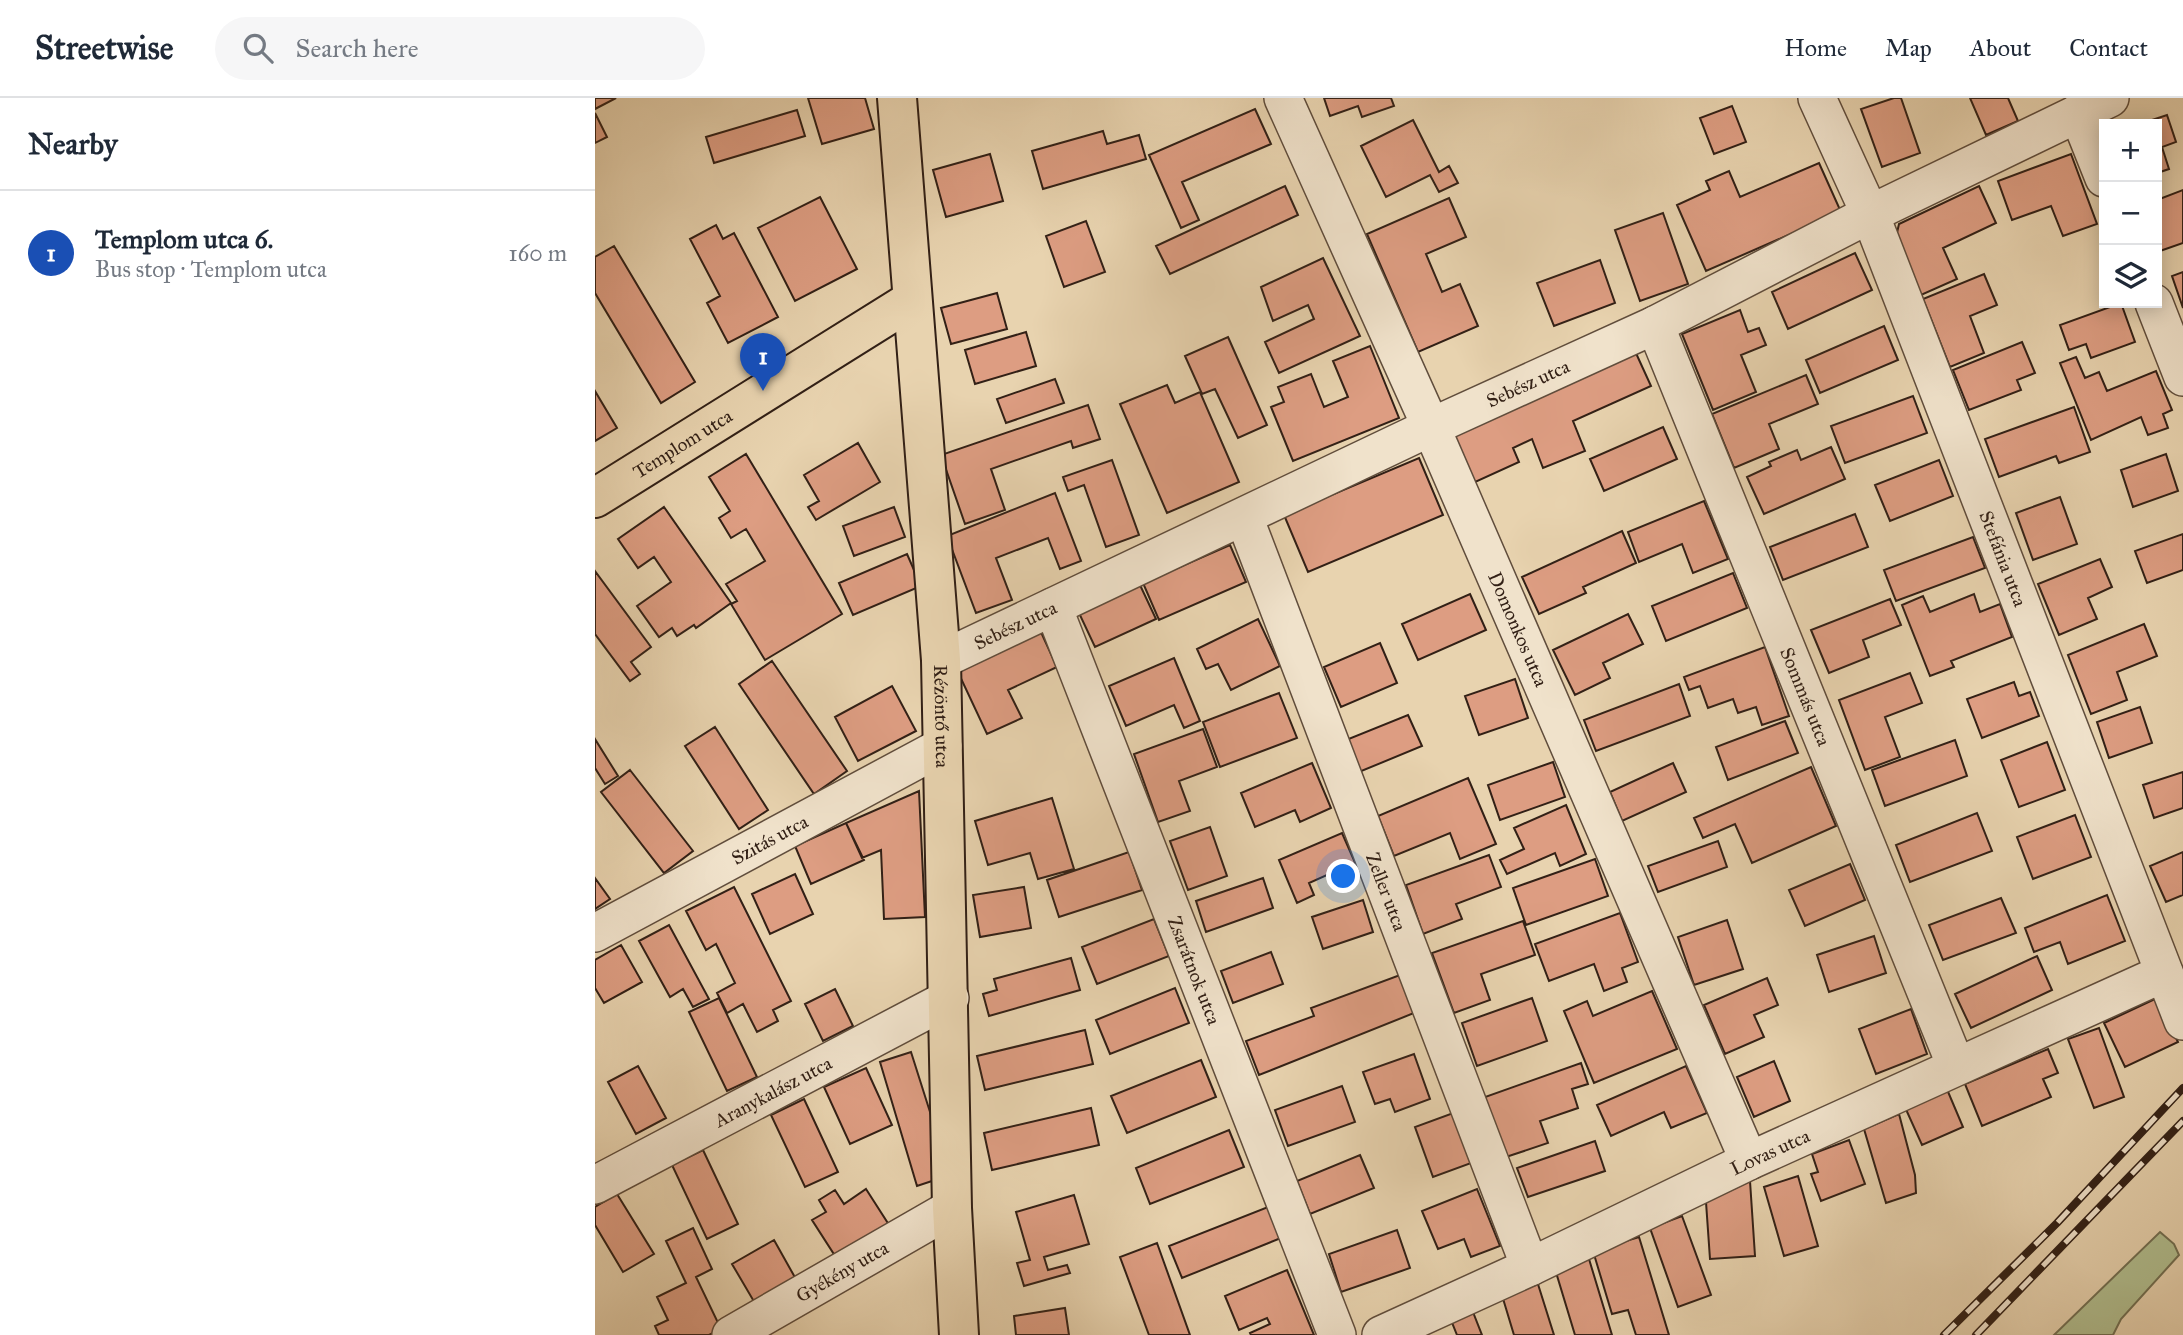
<!DOCTYPE html>
<meta charset="utf-8">
<style>
body{margin:0;font-family:"IM FELL Great Primer",serif;background:#f6f6f7;color:#1f2937}
.controls{position:absolute;right:21px;top:21px;display:grid;overflow:hidden;border-radius:0px;box-shadow:0 4px 18px #0003}
.controls button{width:63px;height:63px;display:grid;place-items:center;padding:0;border:0;border-bottom:2px solid #e0e1e3;background:#fff;color:#1f2937;font:35px sans-serif}
.you{position:absolute;left:749px;top:779px;width:24px;height:24px;margin:-18px;border:5px solid #fff;border-radius:50%;background:#1a73e8;box-shadow:0 0 0 10px #1a73e833}
.badge{display:grid;place-items:center;width:46px;height:46px;border-radius:50%;background:#8f2418;color:#fff;font-size:23px;font-weight:700}
.pin{position:absolute;translate:-50% -58px;filter:drop-shadow(0 2px 4px #0008)}
.pin::after{content:'';position:absolute;top:37px;width:24px;height:21px;background:inherit;clip-path:polygon(0 0,100% 0,50% 100%)}
.list{margin:0;padding:0;list-style:none}
h2{display:flex;justify-content:space-between;align-items:center;height:91px;margin:0;padding:0 28px;font-size:30px}
h2 small{font-size:23px;font-weight:400;color:#747a83}
.list li{display:grid;grid-template-columns:46px 1fr auto;gap:21px;align-items:center;box-sizing:border-box;height:126px;padding:0 28px;border-top:2px solid #e0e1e3}
.list b{display:block;font-size:26px;white-space:nowrap}
.list p{margin:0;font-size:23px;white-space:nowrap;color:#747a83}
.list em{font-size:23px;font-style:normal;color:#747a83}
.icon{flex:none;width:38px;height:38px;fill:none;stroke:currentColor;stroke-width:2;stroke-linecap:round;stroke-linejoin:round}
.map{position:relative;flex:none;width:1588px;height:1237px;overflow:hidden}
header{display:flex;align-items:center;gap:42px;box-sizing:border-box;height:98px;padding:0 35px;background:#fff;border-bottom:2px solid #e0e1e3}
header strong{font-size:33px}
nav{display:flex;gap:38px;margin-inline-start:auto;font-size:24px}
.search{width:490px;height:63px;background:#f6f6f7;display:flex;align-items:center;gap:18px;box-sizing:border-box;padding:0 24px;border-radius:38px;color:#747a83;font-size:26px}
main{display:flex}
aside{flex:1;background:#fff}
.map>svg:first-child{display:block}
</style>
<header>
<strong>Streetwise</strong>
<div class="search"><svg class="icon" aria-label="search" viewBox="0 0 24 24"><circle cx="10" cy="10" r="6"/><path d="M15 15l6 6"/></svg>Search here</div>
<nav><a>Home</a><a>Map</a><a>About</a><a>Contact</a></nav>
</header>
<main>
<aside>
<h2>Nearby<small></small></h2>
<ul class="list">
<li><span class="badge" style="background:#1a4fb4">1</span><div><b>Templom utca 6.</b><p>Bus stop · Templom utca</p></div><em>160 m</em></li>
</ul>
</aside>
<div class="map">
<svg width="1588" height="1237" viewBox="0 0 1588 1237">
<rect width="100%" height="100%" fill="#e8d3af"/>
<filter id="stains"><feTurbulence type="fractalNoise" baseFrequency=".00286" numOctaves="4"/><feColorMatrix values="0 0 0 0 .2 0 0 0 0 .09 0 0 0 0 .02 0 0 0 .5 -.17"/></filter>
<radialGradient id="worn" r=".72"><stop offset=".6" stop-color="#630" stop-opacity="0"/><stop offset="1" stop-color="#630" stop-opacity=".3"/></radialGradient>
<!-- green -->
<path fill="#b1be8f" stroke="#726f52" stroke-width="2" d="M 1565,1134 L 1579,1146 L 1584,1157 L 1526,1221 L 1518,1237 L 1459,1237 Z"/>
<!-- building -->
<path fill="#dd9d82" stroke="#322016" stroke-width="2" d="M 0,0 L 21,0 L 0,11 Z
M 213,0 L 270,0 L 279,31 L 227,46 Z
M 729,0 L 796,0 L 799,8 L 767,19 L 763,8 L 735,18 Z
M 1299,0 L 1306,0 L 1325,55 L 1287,69 L 1266,11 Z
M 1375,0 L 1413,0 L 1423,23 L 1391,37 Z
M 1137,8 L 1151,44 L 1119,56 L 1105,20 Z
M 660,11 L 676,46 L 587,84 L 604,122 L 586,130 L 554,57 Z
M 202,12 L 210,38 L 119,65 L 111,39 Z
M 0,15 L 12,39 L 0,45 Z
M 1572,17 L 1581,44 L 1567,49 L 1574,71 L 1562,75 L 1562,26 L 1545,26 Z
M 818,22 L 844,74 L 854,68 L 863,85 L 844,94 L 835,77 L 791,99 L 766,48 Z
M 508,33 L 512,46 L 544,37 L 551,61 L 448,91 L 437,53 Z
M 395,56 L 408,103 L 351,119 L 338,72 Z
M 1476,56 L 1502,126 L 1468,138 L 1456,108 L 1417,122 L 1403,83 Z
M 1224,65 L 1246,114 L 1111,173 L 1082,107 L 1115,92 L 1111,83 L 1134,73 L 1145,99 Z
M 690,88 L 703,117 L 575,176 L 561,148 Z
M 1384,88 L 1401,125 L 1348,150 L 1362,181 L 1326,197 L 1301,139 L 1304,126 Z
M 1588,92 L 1588,145 L 1562,154 L 1562,102 Z
M 225,99 L 262,171 L 200,203 L 163,130 Z
M 854,100 L 871,139 L 831,156 L 847,194 L 865,186 L 883,228 L 823,254 L 772,136 Z
M 1068,115 L 1093,186 L 1045,203 L 1020,132 Z
M 491,123 L 510,174 L 469,189 L 451,138 Z
M 121,127 L 128,141 L 139,135 L 183,219 L 133,245 L 112,205 L 125,198 L 95,141 Z
M 19,148 L 100,284 L 66,305 L 0,195 L 0,159 Z
M 1260,155 L 1277,192 L 1193,231 L 1177,194 Z
M 728,160 L 765,238 L 684,275 L 670,244 L 719,221 L 713,207 L 678,223 L 666,189 Z
M 1005,162 L 1020,205 L 959,228 L 942,185 Z
M 1588,174 L 1588,210 L 1577,178 Z
M 1389,176 L 1402,207 L 1375,218 L 1389,255 L 1355,269 L 1328,201 Z
M 402,195 L 412,231 L 356,246 L 346,210 Z
M 1526,205 L 1540,244 L 1496,260 L 1491,246 L 1474,252 L 1465,227 Z
M 1145,212 L 1153,234 L 1164,230 L 1171,247 L 1146,257 L 1161,294 L 1118,312 L 1087,236 Z
M 1289,228 L 1303,262 L 1225,295 L 1211,262 Z
M 431,234 L 441,268 L 380,286 L 370,252 Z
M 633,239 L 672,327 L 643,340 L 620,291 L 607,296 L 590,258 Z
M 1427,244 L 1440,275 L 1422,282 L 1426,292 L 1374,312 L 1358,272 Z
M 775,248 L 804,320 L 698,363 L 676,309 L 689,304 L 683,289 L 716,276 L 729,309 L 753,299 L 738,263 Z
M 1040,253 L 1056,288 L 978,323 L 990,353 L 948,370 L 937,341 L 918,350 L 924,364 L 878,385 L 856,336 Z
M 1481,259 L 1490,280 L 1504,274 L 1512,293 L 1561,273 L 1577,312 L 1568,316 L 1573,330 L 1553,337 L 1546,319 L 1496,342 L 1465,265 Z
M 1211,277 L 1223,306 L 1174,326 L 1184,351 L 1139,370 L 1117,316 Z
M 460,281 L 469,305 L 411,325 L 402,301 Z
M 572,287 L 580,305 L 605,294 L 644,384 L 572,415 L 525,306 Z
M 0,293 L 22,330 L 0,343 Z
M 1318,298 L 1332,335 L 1250,365 L 1236,328 Z
M 493,307 L 505,341 L 478,350 L 476,343 L 396,371 L 410,412 L 370,426 L 346,357 Z
M 1479,309 L 1495,354 L 1464,365 L 1461,358 L 1404,379 L 1390,341 Z
M 1068,329 L 1082,361 L 1009,393 L 995,361 Z
M 263,345 L 285,384 L 221,422 L 213,409 L 224,403 L 209,377 Z
M 1236,349 L 1250,381 L 1169,416 L 1152,379 L 1176,368 L 1174,364 L 1202,352 L 1206,362 Z
M 151,356 L 247,516 L 170,562 L 136,506 L 142,503 L 131,486 L 170,463 L 151,431 L 136,440 L 124,420 L 135,413 L 114,379 Z
M 1571,356 L 1583,393 L 1538,409 L 1526,372 Z
M 824,360 L 848,417 L 713,474 L 689,417 Z
M 517,362 L 544,437 L 511,449 L 489,387 L 473,393 L 468,379 Z
M 1344,362 L 1358,398 L 1295,423 L 1280,387 Z
M 460,395 L 486,463 L 465,471 L 453,440 L 401,460 L 417,502 L 381,515 L 352,438 Z
M 1465,399 L 1482,446 L 1438,462 L 1421,415 Z
M 1109,403 L 1133,461 L 1098,475 L 1087,446 L 1044,464 L 1033,434 Z
M 69,409 L 136,505 L 101,530 L 99,527 L 82,538 L 77,530 L 64,539 L 42,508 L 76,484 L 59,459 L 43,470 L 23,441 Z
M 299,409 L 310,439 L 259,458 L 248,428 Z
M 1260,416 L 1273,449 L 1188,482 L 1175,449 Z
M 1027,433 L 1041,465 L 988,489 L 991,495 L 944,516 L 927,479 Z
M 1588,436 L 1588,472 L 1552,485 L 1540,453 Z
M 1378,439 L 1390,470 L 1301,503 L 1289,472 Z
M 635,447 L 651,484 L 564,522 L 548,485 Z
M 312,456 L 326,488 L 258,517 L 244,485 Z
M 1505,461 L 1517,489 L 1493,500 L 1502,521 L 1464,537 L 1443,486 Z
M 0,473 L 56,549 L 36,564 L 45,576 L 35,583 L 0,536 Z
M 1138,475 L 1152,510 L 1071,543 L 1057,508 Z
M 545,487 L 561,521 L 500,549 L 484,515 Z
M 875,496 L 891,532 L 823,562 L 807,526 Z
M 1379,496 L 1385,514 L 1405,506 L 1417,539 L 1356,563 L 1359,569 L 1335,578 L 1307,507 L 1328,498 L 1335,514 Z
M 1295,501 L 1306,527 L 1268,542 L 1274,559 L 1234,575 L 1216,532 Z
M 1033,516 L 1048,546 L 1008,565 L 1015,580 L 980,597 L 958,552 Z
M 663,521 L 685,568 L 636,592 L 623,566 L 611,571 L 602,551 Z
M 1549,526 L 1562,558 L 1522,574 L 1532,602 L 1496,616 L 1473,557 Z
M 445,532 L 462,569 L 413,592 L 427,620 L 392,636 L 362,572 Z
M 785,545 L 802,585 L 746,609 L 729,569 Z
M 1170,549 L 1194,618 L 1167,627 L 1161,609 L 1143,615 L 1138,601 L 1113,610 L 1105,588 L 1094,592 L 1089,579 Z
M 579,560 L 605,623 L 589,630 L 579,607 L 531,628 L 514,588 Z
M 177,563 L 252,673 L 219,696 L 144,586 Z
M 1315,575 L 1327,605 L 1290,619 L 1305,659 L 1270,672 L 1244,602 Z
M 920,581 L 933,620 L 884,637 L 870,598 Z
M 1419,584 L 1424,598 L 1435,594 L 1444,618 L 1387,640 L 1372,601 Z
M 1084,586 L 1095,618 L 1001,653 L 989,622 Z
M 297,588 L 321,633 L 263,663 L 240,619 Z
M 684,595 L 702,640 L 625,669 L 608,624 Z
M 1545,609 L 1557,645 L 1514,660 L 1502,624 Z
M 813,617 L 827,648 L 764,674 L 751,642 Z
M 1190,623 L 1203,655 L 1133,682 L 1121,649 Z
M 120,629 L 173,712 L 144,731 L 90,648 Z
M 608,631 L 622,669 L 584,683 L 595,713 L 563,724 L 539,656 Z
M 0,641 L 23,678 L 10,686 L 0,670 Z
M 1360,642 L 1372,678 L 1290,708 L 1277,672 Z
M 1452,644 L 1470,692 L 1424,709 L 1406,662 Z
M 958,664 L 970,699 L 905,722 L 893,687 Z
M 717,665 L 736,710 L 705,724 L 700,712 L 660,729 L 646,695 Z
M 1078,665 L 1091,694 L 1027,723 L 1015,694 Z
M 1216,669 L 1241,728 L 1157,765 L 1140,726 L 1108,740 L 1099,720 Z
M 35,672 L 98,753 L 69,775 L 6,694 Z
M 1588,674 L 1588,710 L 1559,720 L 1548,687 Z
M 873,680 L 901,746 L 865,761 L 855,735 L 799,758 L 783,718 Z
M 324,693 L 330,819 L 289,821 L 286,752 L 267,760 L 251,725 Z
M 457,700 L 479,771 L 443,781 L 435,755 L 393,767 L 380,723 Z
M 971,707 L 991,756 L 965,768 L 960,755 L 912,776 L 905,762 L 929,751 L 919,730 Z
M 1382,715 L 1397,753 L 1315,784 L 1301,747 Z
M 1480,717 L 1496,759 L 1438,781 L 1422,739 Z
M 251,725 L 269,762 L 216,786 L 200,748 Z
M 615,729 L 632,778 L 593,792 L 575,743 Z
M 747,735 L 765,776 L 739,787 L 734,776 L 714,785 L 719,797 L 702,805 L 684,762 Z
M 1123,743 L 1132,769 L 1063,794 L 1053,768 Z
M 534,754 L 547,792 L 464,819 L 452,782 Z
M 1588,754 L 1588,797 L 1571,804 L 1555,768 Z
M 894,757 L 906,789 L 861,806 L 867,821 L 828,836 L 811,787 Z
M 1000,761 L 1013,798 L 931,827 L 918,790 Z
M 1255,766 L 1270,802 L 1210,828 L 1194,792 Z
M 200,776 L 218,816 L 175,836 L 157,796 Z
M 0,780 L 15,801 L 0,811 Z
M 668,780 L 678,810 L 611,834 L 601,803 Z
M 139,789 L 196,903 L 178,912 L 183,923 L 162,934 L 148,906 L 132,915 L 122,895 L 140,885 L 121,846 L 111,852 L 91,813 Z
M 429,789 L 436,830 L 385,839 L 378,797 Z
M 1512,797 L 1530,843 L 1473,866 L 1465,844 L 1439,854 L 1430,830 Z
M 1406,800 L 1421,835 L 1348,862 L 1334,827 Z
M 768,802 L 778,834 L 728,851 L 717,819 Z
M 1025,815 L 1043,864 L 1027,870 L 1032,884 L 1009,893 L 999,866 L 954,883 L 940,846 Z
M 559,821 L 574,858 L 502,886 L 487,849 Z
M 1132,822 L 1148,871 L 1099,887 L 1083,839 Z
M 928,823 L 940,857 L 886,876 L 895,902 L 859,915 L 837,855 Z
M 74,827 L 114,901 L 98,909 L 88,891 L 75,899 L 44,843 Z
M 1279,838 L 1291,875 L 1234,894 L 1222,857 Z
M 26,847 L 47,884 L 9,905 L 0,890 L 0,862 Z
M 676,854 L 688,886 L 638,905 L 626,873 Z
M 1442,858 L 1457,892 L 1376,930 L 1360,896 Z
M 476,860 L 485,892 L 394,918 L 388,896 L 402,892 L 399,881 Z
M 805,877 L 819,915 L 664,977 L 651,943 L 719,918 L 716,910 Z
M 1172,880 L 1183,907 L 1159,917 L 1169,939 L 1130,956 L 1109,907 Z
M 580,890 L 594,925 L 515,956 L 501,922 Z
M 240,891 L 258,928 L 228,943 L 210,906 Z
M 1057,893 L 1082,951 L 999,985 L 969,913 L 992,903 L 998,918 Z
M 124,900 L 162,979 L 132,993 L 94,914 Z
M 937,900 L 952,943 L 882,968 L 867,925 Z
M 1562,900 L 1583,944 L 1530,969 L 1509,925 Z
M 1316,911 L 1332,956 L 1281,976 L 1264,931 Z
M 1504,930 L 1529,999 L 1499,1010 L 1473,941 Z
M 490,932 L 498,966 L 390,992 L 382,958 Z
M 1453,951 L 1463,975 L 1448,981 L 1456,999 L 1387,1028 L 1370,986 Z
M 316,954 L 355,1077 L 322,1088 L 285,964 Z
M 819,956 L 835,1001 L 800,1014 L 795,1001 L 780,1006 L 768,974 Z
M 606,962 L 621,999 L 532,1035 L 516,998 Z
M 1179,963 L 1195,1003 L 1159,1019 L 1142,979 Z
M 986,965 L 993,986 L 977,991 L 983,1010 L 945,1023 L 953,1045 L 911,1059 L 890,999 Z
M 43,968 L 71,1020 L 41,1036 L 13,984 Z
M 1091,968 L 1112,1015 L 1076,1030 L 1069,1014 L 1016,1038 L 1002,1007 Z
M 271,970 L 297,1027 L 255,1046 L 229,989 Z
M 747,988 L 760,1024 L 693,1048 L 680,1012 Z
M 1351,989 L 1368,1029 L 1327,1047 L 1309,1007 Z
M 209,1001 L 243,1074 L 210,1089 L 176,1017 Z
M 496,1010 L 504,1047 L 397,1072 L 389,1035 Z
M 861,1014 L 879,1064 L 838,1079 L 820,1029 Z
M 1304,1016 L 1320,1077 L 1321,1095 L 1291,1105 L 1269,1031 Z
M 634,1032 L 649,1069 L 555,1106 L 541,1070 Z
M 1254,1042 L 1270,1086 L 1226,1103 L 1216,1076 L 1223,1074 L 1217,1056 Z
M 1000,1043 L 1010,1073 L 933,1099 L 922,1070 Z
M 108,1052 L 143,1126 L 112,1141 L 77,1067 Z
M 765,1057 L 779,1090 L 715,1116 L 702,1083 Z
M 1203,1078 L 1223,1148 L 1189,1158 L 1169,1089 Z
M 1155,1083 L 1160,1158 L 1115,1161 L 1111,1104 Z
M 271,1091 L 296,1130 L 244,1164 L 217,1122 L 231,1114 L 224,1102 L 240,1092 L 249,1106 Z
M 882,1091 L 905,1148 L 876,1159 L 869,1141 L 843,1151 L 827,1113 Z
M 22,1096 L 59,1156 L 28,1174 L 0,1127 L 0,1109 Z
M 479,1097 L 494,1146 L 449,1159 L 453,1172 L 472,1167 L 475,1175 L 429,1188 L 422,1165 L 435,1162 L 421,1114 Z
M 673,1109 L 686,1140 L 587,1180 L 574,1148 Z
M 1087,1118 L 1116,1197 L 1083,1209 L 1055,1130 Z
M 98,1130 L 117,1171 L 101,1179 L 126,1231 L 114,1237 L 64,1237 L 60,1228 L 73,1222 L 62,1199 L 91,1185 L 71,1143 Z
M 802,1132 L 815,1170 L 746,1194 L 734,1156 Z
M 1044,1139 L 1074,1237 L 1041,1237 L 1033,1212 L 1017,1216 L 998,1153 Z
M 179,1142 L 202,1183 L 161,1207 L 137,1166 Z
M 562,1145 L 595,1237 L 554,1237 L 525,1159 Z
M 994,1161 L 1017,1237 L 980,1237 L 960,1171 Z
M 692,1172 L 719,1237 L 656,1237 L 655,1235 L 675,1226 L 672,1220 L 644,1232 L 630,1198 Z
M 942,1183 L 959,1237 L 919,1237 L 906,1194 Z
M 876,1209 L 887,1237 L 862,1237 L 854,1217 Z
M 470,1210 L 474,1237 L 421,1237 L 419,1218 Z"/>
<g fill="none" stroke-linecap="round" stroke-linejoin="round">
<!-- minor casing -->
<g stroke="#604d3c" stroke-width="40">
<g id="minor">
<path id="s1" d="M 688,0 L 836,329 L 1154,1063"/>
<path id="s2" d="M 1222,0 L 1275,116 L 1588,923"/>
<path d="M 1483,15 L 1509,80"/>
<path d="M 1559,205 L 1588,279"/>
<path id="s3" d="M 1060,227 L 1361,968"/>
<path id="s4" d="M 649,419 L 935,1169"/>
<path id="s5" d="M 458,509 L 742,1237"/>
<path id="s6" d="M 346,562 L 836,329 L 1060,227 L 1275,116 L 1515,0"/>
<path id="s7" d="M 0,835 L 348,648"/>
<path id="s8" d="M 0,1087 L 355,900"/>
<path id="s9" d="M 136,1237 L 357,1110"/>
<path id="s10" d="M 786,1237 L 935,1169 L 1154,1063 L 1569,875"/>
</g>
</g>
<!-- major casing -->
<g stroke="#322016" stroke-width="42">
<g id="major">
<path id="s11" d="M 302,0 L 346,562 L 357,1110 L 364,1237"/>
<path id="s12" d="M 0,400 L 317,202"/>
</g>
</g>
<!-- minor -->
<use href="#minor" stroke="#f0e2cb" stroke-width="37"/>
<!-- major -->
<use href="#major" stroke="#e8d3af" stroke-width="38"/>
<!-- rail casing -->
<g stroke="#322016" stroke-width="8">
<path id="rail" d="M 1349,1237 L 1462,1125 L 1588,990
M 1381,1237 L 1588,1023"/>
</g>
<!-- rail -->
<use href="#rail" stroke="#f0e2cb" stroke-width="5" stroke-dasharray="16" stroke-linecap="butt"/>
</g>
<g text-anchor="middle" dominant-baseline="central" stroke-width="6" stroke-linejoin="round" paint-order="stroke">
<!-- street labels -->
<g font-size="19" fill="#322016" stroke="#f0e2cb">
<text stroke="none"><textPath href="#s6" startOffset="649">Sebész utca</textPath></text>
<text stroke="none"><textPath href="#s12" startOffset="103">Templom utca</textPath></text>
<text stroke="none"><textPath href="#s2" startOffset="497">Stefánia utca</textPath></text>
<text stroke="none"><textPath href="#s6" startOffset="82">Sebész utca</textPath></text>
<text stroke="none"><textPath href="#s1" startOffset="581">Domonkos utca</textPath></text>
<text stroke="none"><textPath href="#s3" startOffset="401">Sommás utca</textPath></text>
<text stroke="none"><textPath href="#s11" startOffset="620">Rézöntő utca</textPath></text>
<text stroke="none"><textPath href="#s7" startOffset="198">Szitás utca</textPath></text>
<text stroke="none"><textPath href="#s4" startOffset="401">Zeller utca</textPath></text>
<text stroke="none"><textPath href="#s5" startOffset="390">Zsarátnok utca</textPath></text>
<text stroke="none"><textPath href="#s8" startOffset="201">Aranykalász utca</textPath></text>
<text stroke="none"><textPath href="#s10" startOffset="430">Lovas utca</textPath></text>
<text stroke="none"><textPath href="#s9" startOffset="128">Gyékény utca</textPath></text>
</g>
</g>
<rect width="100%" height="100%" filter="url(#stains)"/>
<rect width="100%" height="100%" fill="url(#worn)"/>
</svg>
<div class="controls">
<button>+</button>
<button>−</button>
<button><svg class="icon" aria-label="layers" viewBox="0 0 24 24"><path d="M12 4l9 5-9 5-9-5zM3 14l9 5 9-5"/></svg></button>
</div>
<div class="you"></div>
<div class="pin badge" style="left:168px;top:293px;background:#1a4fb4">1</div>
</div>
</main>
